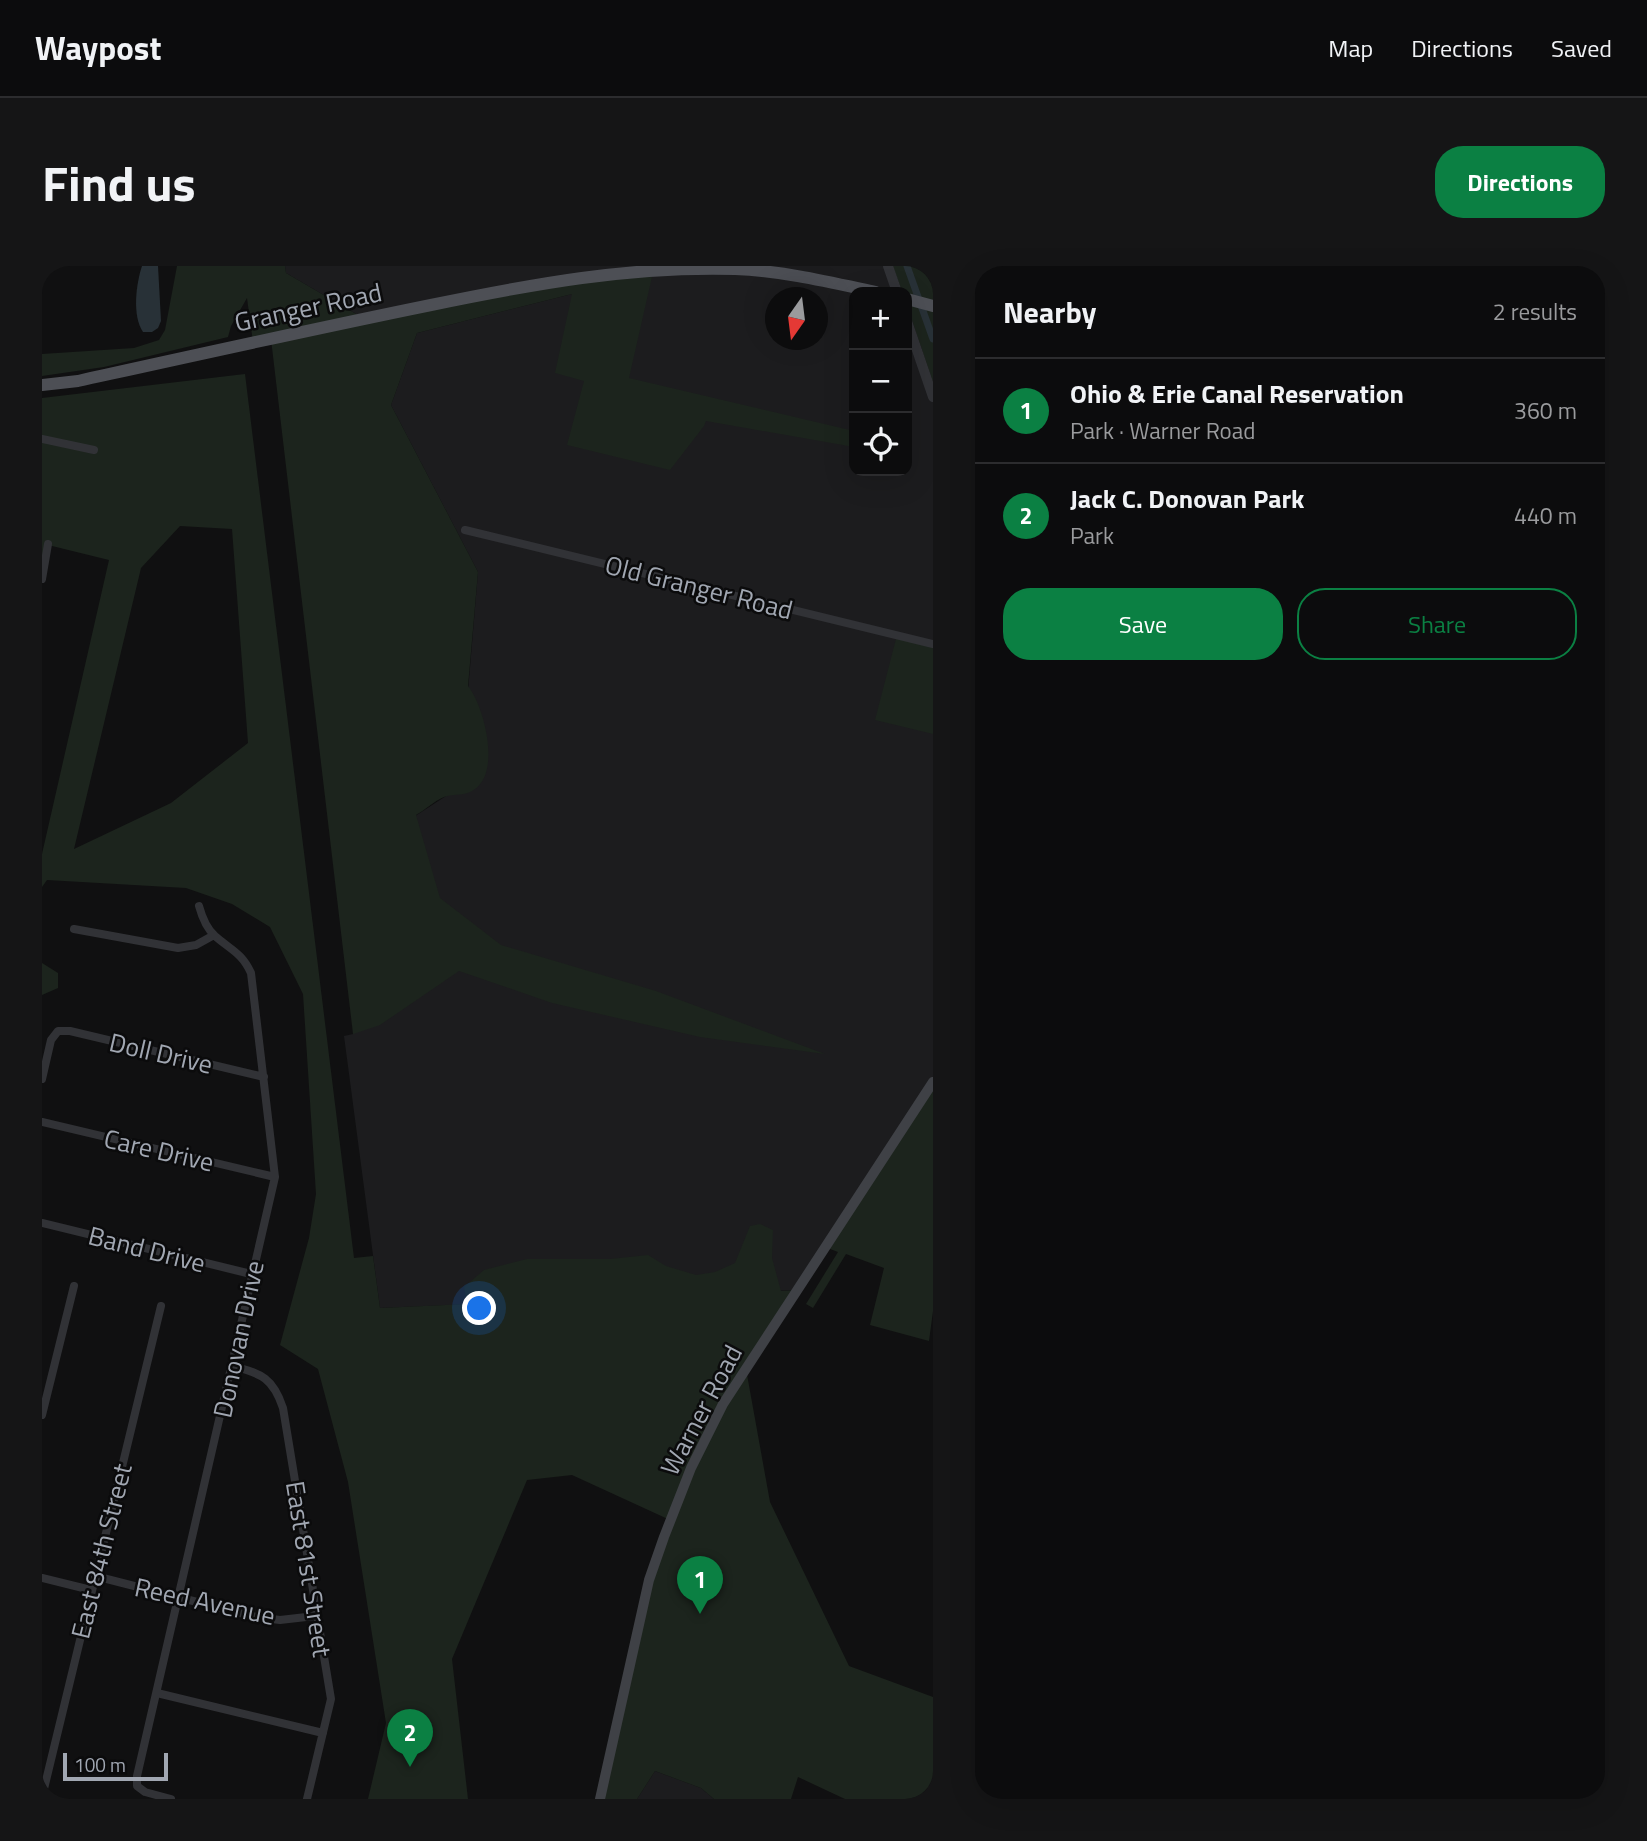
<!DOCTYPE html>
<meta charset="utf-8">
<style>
body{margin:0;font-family:"Titillium Web",sans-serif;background:#151516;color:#f1f3f6}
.controls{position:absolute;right:21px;top:21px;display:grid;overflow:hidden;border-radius:14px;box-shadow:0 7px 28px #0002}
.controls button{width:63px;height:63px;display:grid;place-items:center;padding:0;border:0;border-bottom:2px solid #2c2c2e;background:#0c0c0d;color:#f1f3f6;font:35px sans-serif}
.compass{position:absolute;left:723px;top:21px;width:63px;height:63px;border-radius:50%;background:#0c0c0d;box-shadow:0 7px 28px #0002;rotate:194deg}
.scale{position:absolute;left:21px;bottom:18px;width:105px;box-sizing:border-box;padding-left:7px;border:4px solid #a1a7b2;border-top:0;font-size:19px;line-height:24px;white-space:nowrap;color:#a1a7b2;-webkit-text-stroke:5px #0b0b0c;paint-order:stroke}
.you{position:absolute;left:438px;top:1043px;width:24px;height:24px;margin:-18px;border:5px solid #fff;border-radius:50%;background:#1a73e8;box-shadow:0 0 0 10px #1a73e833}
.badge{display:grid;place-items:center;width:46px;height:46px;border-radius:50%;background:#0b8043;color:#fff;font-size:23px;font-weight:700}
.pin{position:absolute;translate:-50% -58px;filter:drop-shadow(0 2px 4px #0008)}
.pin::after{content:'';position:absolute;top:37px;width:24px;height:21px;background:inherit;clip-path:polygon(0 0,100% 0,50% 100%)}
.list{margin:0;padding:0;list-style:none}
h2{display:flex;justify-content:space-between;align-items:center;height:91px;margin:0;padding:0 28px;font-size:30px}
h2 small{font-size:23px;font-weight:400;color:#9a9b9d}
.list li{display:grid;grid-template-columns:46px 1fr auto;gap:21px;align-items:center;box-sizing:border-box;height:105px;padding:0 28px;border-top:2px solid #2c2c2e}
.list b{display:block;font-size:26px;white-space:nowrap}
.list p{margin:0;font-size:23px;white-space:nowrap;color:#9a9b9d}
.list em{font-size:23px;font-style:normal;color:#9a9b9d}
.actions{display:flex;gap:14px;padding:21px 28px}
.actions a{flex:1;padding:16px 0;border:2px solid #0b8043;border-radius:28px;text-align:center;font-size:24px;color:#0b8043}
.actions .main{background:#0b8043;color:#fff}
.icon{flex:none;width:38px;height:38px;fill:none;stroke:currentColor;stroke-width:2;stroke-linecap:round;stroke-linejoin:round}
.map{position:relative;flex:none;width:891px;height:1533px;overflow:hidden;border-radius:28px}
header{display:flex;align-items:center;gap:42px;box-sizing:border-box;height:98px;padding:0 35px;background:#0c0c0d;border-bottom:2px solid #2c2c2e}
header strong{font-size:33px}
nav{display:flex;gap:38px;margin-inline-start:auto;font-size:24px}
.intro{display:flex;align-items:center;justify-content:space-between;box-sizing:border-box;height:168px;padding:0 42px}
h1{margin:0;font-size:49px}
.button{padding:18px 32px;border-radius:28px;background:#0b8043;color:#fff;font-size:24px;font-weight:700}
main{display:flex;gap:42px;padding:0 42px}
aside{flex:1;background:#0c0c0d;border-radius:28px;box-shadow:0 7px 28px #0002}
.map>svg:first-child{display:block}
</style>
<header>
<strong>Waypost</strong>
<nav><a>Map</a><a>Directions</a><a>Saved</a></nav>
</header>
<div class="intro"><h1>Find us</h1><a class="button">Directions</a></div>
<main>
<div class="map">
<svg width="891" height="1533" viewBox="0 0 891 1533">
<rect width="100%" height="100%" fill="#101011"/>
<!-- built -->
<path fill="#1c1c1e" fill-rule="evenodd" d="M 243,0 L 846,0 L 855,26 L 812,26 L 812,205 L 865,205 L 865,55 L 891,131 L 891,816 L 755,1024 L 338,1042 L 302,770 L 311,768 L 330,578 L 418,521 L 436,306 L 349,139 L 375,67 L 530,28 L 321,52 L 244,7 ZM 734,32 L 776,32 L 776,74 L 734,74 Z
M 613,1505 L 659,1522 L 672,1533 L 595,1533 Z"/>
<!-- green -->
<path fill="#1c241d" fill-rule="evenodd" d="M 135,0 L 243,0 L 244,7 L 321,52 L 612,2 L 587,112 L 812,165 L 812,181 L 664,155 L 662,160 L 628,204 L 525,179 L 542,115 L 513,107 L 530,28 L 375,67 L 349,139 L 436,306 L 426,420 C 442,440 459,505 433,523 C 423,531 413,527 402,531 C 392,535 383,544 374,549 L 398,632 L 459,679 L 614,725 L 783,788 L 658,771 L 510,737 L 417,705 L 338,759 L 311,768 L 229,73 L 211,76 L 205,32 L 189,60 L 186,71 L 62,101 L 0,110 L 0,88 L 92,82 L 117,74 L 123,64 Z
M 851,0 L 889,0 L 891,6 L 891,116 L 865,40 L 865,26 L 860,26 Z
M 203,108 L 312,992 L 331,990 L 338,1042 L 425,1038 L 422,1021 L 442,1004 L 485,993 L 568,993 L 606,989 L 624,1000 L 654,1009 L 673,1006 L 693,997 L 708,960 L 718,958 L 731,964 L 730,992 L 739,1025 L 755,1024 L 704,1103 L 728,1236 L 807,1400 L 891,1431 L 891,1533 L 803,1533 L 756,1511 L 749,1533 L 672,1533 L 659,1522 L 613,1505 L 595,1533 L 558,1533 L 584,1410 L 628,1254 L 530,1209 L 485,1214 L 410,1393 L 426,1533 L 326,1533 L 344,1457 L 306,1216 L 276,1103 L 238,1079 L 267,972 L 274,928 L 261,728 L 228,661 L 190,638 L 144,622 L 5,614 L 0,621 L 0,588 L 67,294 L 6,279 L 0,313 L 0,132 ZM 138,260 L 190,263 L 206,477 L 129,537 L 32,583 L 99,302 Z
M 855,369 L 891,378 L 891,468 L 833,454 Z
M 0,697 L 16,707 L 16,722 L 0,729 Z
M 891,816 L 891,1045 L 887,1075 L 828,1059 L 842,1002 L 804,988 L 771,1042 L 764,1038 L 796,986 L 783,981 Z"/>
<!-- water -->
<path fill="#283137" d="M 100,0 L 116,0 L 119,55 L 116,62 L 110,66 L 101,66 C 90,50 94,18 100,0 Z"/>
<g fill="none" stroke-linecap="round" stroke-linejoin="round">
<!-- canal -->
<path stroke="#283137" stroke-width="7" d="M 865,0 L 891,73"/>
<!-- minor -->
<path stroke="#313236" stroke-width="8" d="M 0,173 L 52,184
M 423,264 L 891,378
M 0,313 L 6,278
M 32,663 L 136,682 L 154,679 L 172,669
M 0,813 L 9,774 L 16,765 L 28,765 L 222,811
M 0,856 L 233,911
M 0,957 L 209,1008
M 191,1100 C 220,1108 231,1112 241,1142 L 289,1433 L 265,1533
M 0,1149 L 32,1020
M 53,1310 L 214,1351 L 238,1354 L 273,1350
M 0,1312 L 49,1324
M 115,1427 L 281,1467
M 0,1531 L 119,1040
M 129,1533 L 103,1526 L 95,1520 L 95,1510 L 233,911 L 209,707 C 200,687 189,684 173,670 C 165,663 160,651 157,640"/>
<!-- tertiary -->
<path stroke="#313236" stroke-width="10" d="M 846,0 L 855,26
M 865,55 L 891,131"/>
<!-- secondary -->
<path stroke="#3f4146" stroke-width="10" d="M 558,1533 L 607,1314 L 622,1271 L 649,1202 L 681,1138 L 891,816"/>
<!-- primary -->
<path stroke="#4d4f55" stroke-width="12" d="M 865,33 L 891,40
M 0,119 L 36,115 C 154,89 271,63 389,39 C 491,18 588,0 693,3 C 741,5 787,16 834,26"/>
</g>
<g text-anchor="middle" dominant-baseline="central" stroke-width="5" stroke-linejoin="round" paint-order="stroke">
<!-- street labels -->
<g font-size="26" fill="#a1a7b2" stroke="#0b0b0c">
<text transform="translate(266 41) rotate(-12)">Granger Road</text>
<text transform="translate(657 321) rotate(14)">Old Granger Road</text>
<text transform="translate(119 787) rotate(13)">Doll Drive</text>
<text transform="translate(117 884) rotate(13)">Care Drive</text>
<text transform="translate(105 983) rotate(14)">Band Drive</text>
<text transform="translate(196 1073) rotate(-78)">Donovan Drive</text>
<text transform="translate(659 1144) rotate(-62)">Warner Road</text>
<text transform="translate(59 1285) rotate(-76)">East 84th Street</text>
<text transform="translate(267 1303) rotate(81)">East 81st Street</text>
<text transform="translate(163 1335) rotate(12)">Reed Avenue</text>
</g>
</g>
</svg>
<div class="controls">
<button>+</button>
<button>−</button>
<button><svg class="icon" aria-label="locate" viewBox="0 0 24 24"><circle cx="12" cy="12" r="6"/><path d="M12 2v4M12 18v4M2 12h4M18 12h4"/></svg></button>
</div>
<svg class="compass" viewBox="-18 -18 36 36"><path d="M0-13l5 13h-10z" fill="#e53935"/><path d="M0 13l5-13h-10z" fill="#9a9b9d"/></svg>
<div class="scale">100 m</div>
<div class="you"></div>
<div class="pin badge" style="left:658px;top:1348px">1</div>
<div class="pin badge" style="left:368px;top:1501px">2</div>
</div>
<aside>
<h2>Nearby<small>2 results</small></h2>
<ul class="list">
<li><span class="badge">1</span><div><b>Ohio &amp; Erie Canal Reservation</b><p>Park · Warner Road</p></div><em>360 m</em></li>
<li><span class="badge">2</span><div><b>Jack C. Donovan Park</b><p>Park</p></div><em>440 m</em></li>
</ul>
<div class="actions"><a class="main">Save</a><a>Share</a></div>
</aside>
</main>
